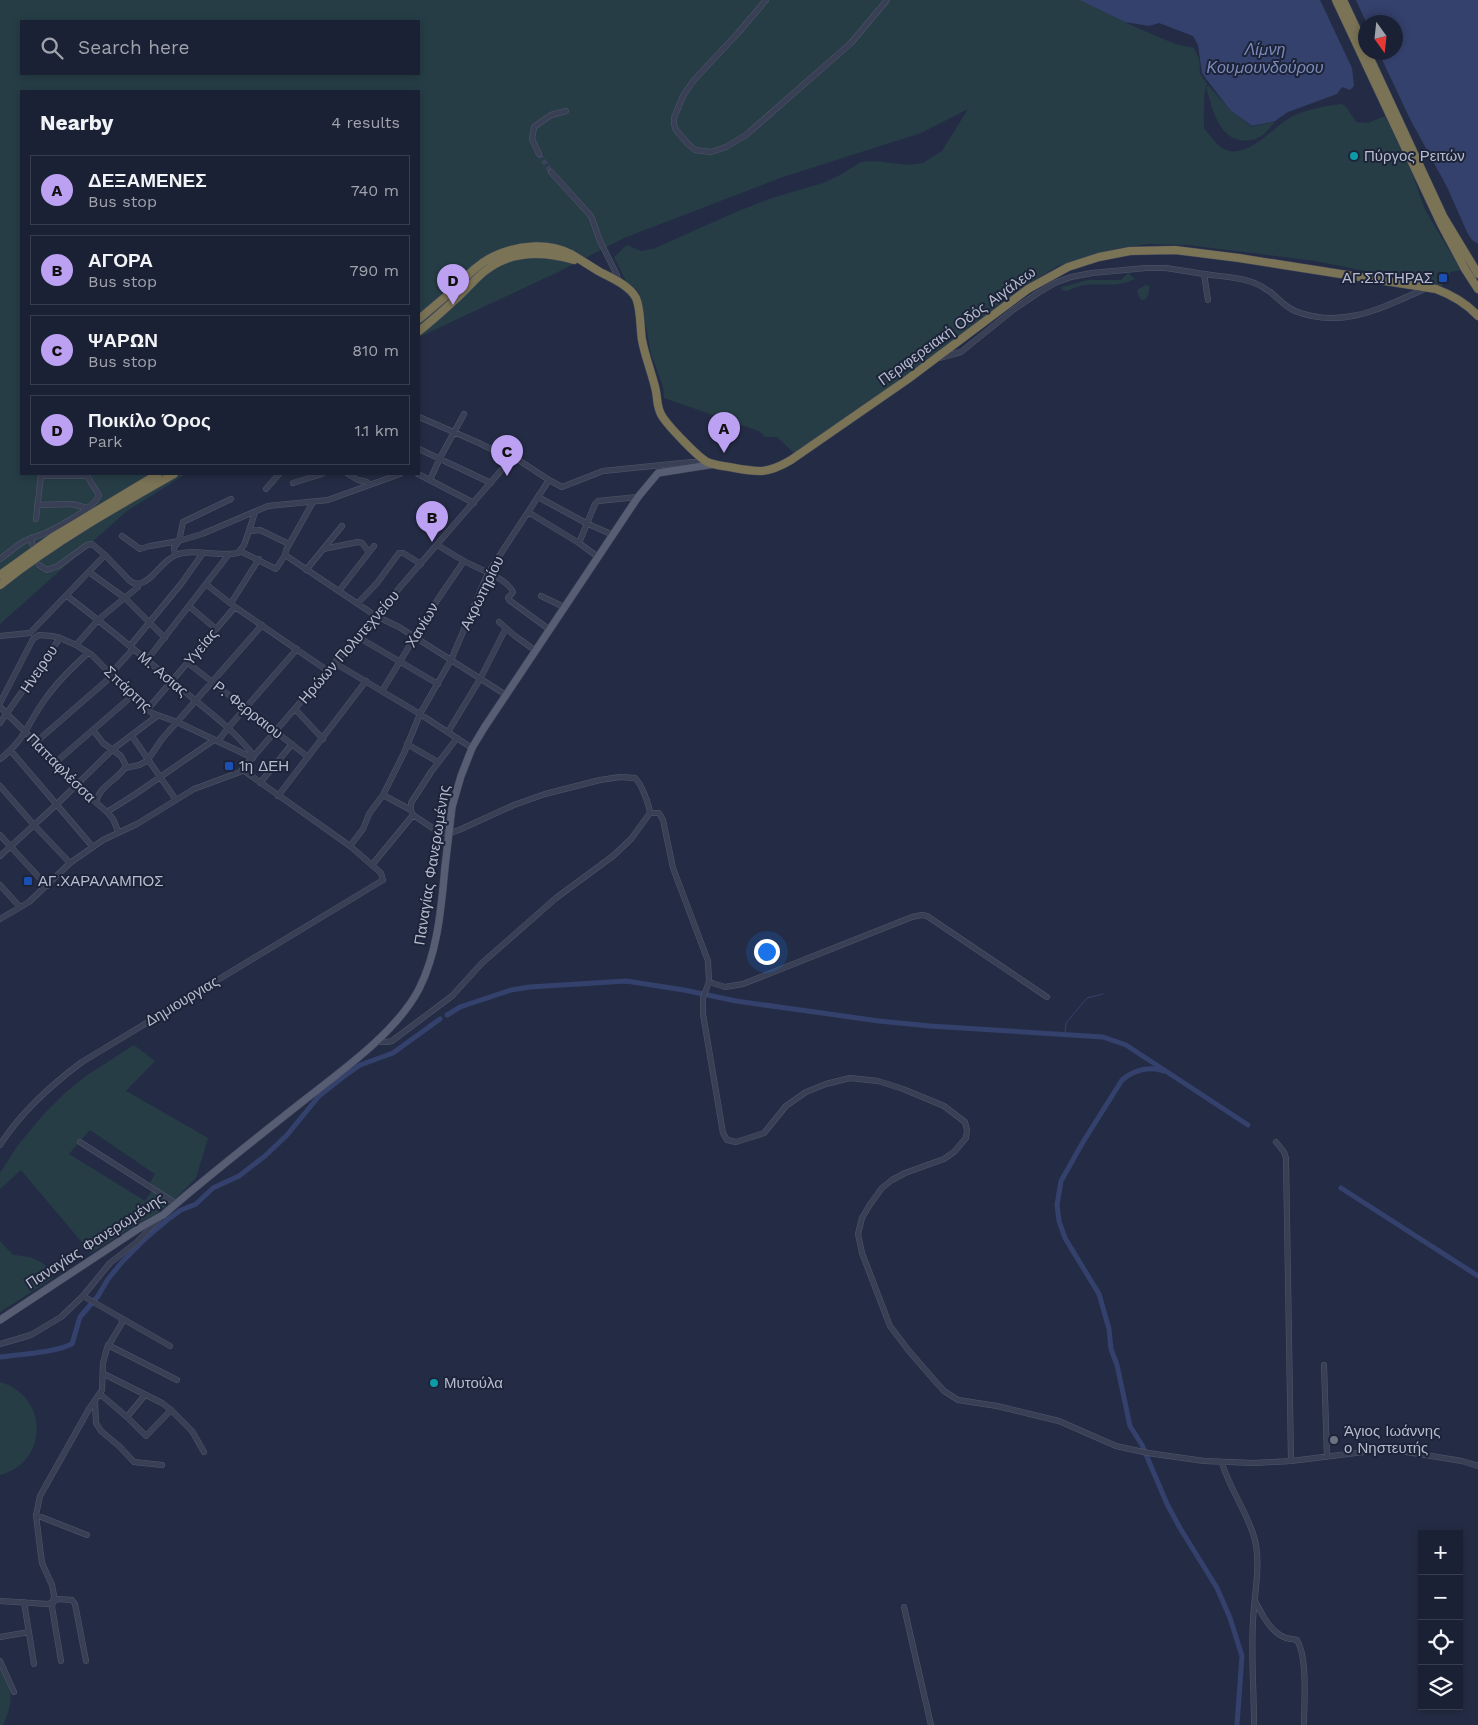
<!DOCTYPE html>
<meta charset="utf-8">
<style>
body{margin:0;font-family:"Work Sans",sans-serif;background:#282e40;color:#f1f3f6}
.controls{position:absolute;right:15px;bottom:15px;display:grid;overflow:hidden;border-radius:0px;box-shadow:0 2px 8px #0003}
.controls button{width:45px;height:45px;display:grid;place-items:center;padding:0;border:0;border-bottom:1px solid #393e4f;background:#1b2134;color:#f1f3f6;font:25px sans-serif}
.compass{position:absolute;left:1358px;top:15px;width:45px;height:45px;border-radius:50%;background:#1b2134;box-shadow:0 2px 8px #0003;rotate:165deg}
.you{position:absolute;left:766px;top:951px;width:18px;height:18px;margin:-12px;border:4px solid #fff;border-radius:50%;background:#1a73e8;box-shadow:0 0 0 8px #1a73e833}
.badge{display:grid;place-items:center;width:32px;height:32px;border-radius:50%;background:#bca0f2;color:#111;font-size:16px;font-weight:700}
.pin{position:absolute;translate:-50% -41px;filter:drop-shadow(0 1px 2px #0008)}
.pin::after{content:'';position:absolute;top:26px;width:18px;height:15px;background:inherit;clip-path:polygon(0 0,100% 0,50% 100%)}
.list{margin:0;padding:0;list-style:none}
h2{display:flex;justify-content:space-between;align-items:center;height:65px;margin:0;padding:0 20px;font-size:21px}
h2 small{font-size:16px;font-weight:400;color:#a0a3ac}
.list li{display:grid;grid-template-columns:32px 1fr auto;gap:15px;align-items:center;box-sizing:border-box;height:70px;margin:0 10px 10px;padding:0 10px;border:1px solid #393e4f;border-radius:0px}
.list b{display:block;font-size:19px;white-space:nowrap}
.list p{margin:0;font-size:16px;white-space:nowrap;color:#a0a3ac}
.list em{font-size:16px;font-style:normal;color:#a0a3ac}
.icon{flex:none;width:28px;height:28px;fill:none;stroke:currentColor;stroke-width:2;stroke-linecap:round;stroke-linejoin:round}
.map{position:relative;flex:none;width:1478px;height:1725px;overflow:hidden}
.search{position:absolute;background:#1b2134;box-shadow:0 2px 8px #0003;left:20px;top:20px;width:400px;height:55px;display:flex;align-items:center;gap:12px;box-sizing:border-box;padding:0 18px;border-radius:0px;color:#a0a3ac;font-size:19px}
.panel{position:absolute;background:#1b2134;box-shadow:0 2px 8px #0003;left:20px;top:90px;width:400px;height:385px;border-radius:0px}
.map>svg:first-child{display:block}
</style>
<div class="map">
<svg width="1478" height="1725" viewBox="0 0 1478 1725">
<rect width="100%" height="100%" fill="#242c45"/>
<!-- green -->
<path fill="#263d46" fill-rule="evenodd" d="M 0,0 L 1210,0 L 1126,23 L 1175,44 L 1194,48 L 1199,59 L 1200,73 L 1207,84 C 1203,89 1204,119 1204,128 C 1209,134 1215,143 1222,148 C 1246,163 1273,126 1293,116 C 1308,109 1325,106 1342,104 L 1347,108 L 1356,122 L 1368,123 L 1385,116 L 1412,173 L 1425,210 L 1461,270 L 1450,272 L 1450,275 L 1441,287 L 1432,284 L 1315,261 L 1188,245 L 1148,244 L 1115,249 L 1089,256 L 1058,266 L 1028,284 L 910,374 L 795,454 L 777,437 L 765,437 L 759,431 L 664,398 L 663,386 L 651,354 L 641,298 L 638,291 L 627,283 L 614,257 L 627,245 L 641,251 L 653,249 L 736,212 L 772,198 L 823,183 L 840,175 L 861,162 L 875,161 L 907,165 L 923,163 L 942,151 L 968,109 L 921,133 L 783,177 L 624,238 L 556,273 L 419,337 L 419,91 L 21,91 L 21,474 L 186,474 L 127,511 L 0,624 ZM 21,21 L 419,21 L 419,74 L 21,74 Z
M 1209,86 L 1230,110 L 1252,127 L 1275,121 C 1269,130 1262,138 1251,140 C 1220,145 1213,111 1206,87 Z
M 1128,273 L 1135,279 C 1130,281 1125,283 1119,284 C 1103,286 1082,281 1068,291 L 1061,290 L 1062,287 L 1088,280 L 1121,280 Z
M 1146,285 L 1149,286 C 1150,290 1148,298 1144,300 L 1140,299 L 1137,290 Z
M 134,1045 L 155,1061 L 126,1091 L 208,1138 L 196,1178 L 173,1201 L 155,1215 L 141,1221 L 91,1253 L 21,1170 L 0,1189 L 0,1173 L 18,1145 L 44,1114 L 65,1093 L 86,1076 ZM 90,1130 L 155,1174 L 148,1186 L 153,1189 L 145,1201 L 69,1154 Z
M 0,1241 L 13,1255 C 30,1256 47,1260 53,1278 L 0,1312 Z
M 0,1382 C 49,1396 49,1462 0,1475 Z
M 0,1667 C 12,1693 15,1697 3,1725 L 0,1725 Z"/>
<!-- water -->
<path fill="#34416c" d="M 1080,0 L 1320,0 L 1352,68 L 1354,86 L 1350,90 L 1342,87 L 1337,94 L 1288,112 L 1275,121 L 1252,126 L 1230,110 L 1207,80 L 1202,73 L 1198,45 L 1193,36 L 1159,23 L 1149,26 L 1125,22 Z
M 1356,0 L 1478,0 L 1478,244 L 1472,240 L 1467,232 L 1447,187 L 1409,117 L 1379,53 L 1396,52 L 1396,22 L 1366,22 Z"/>
<g fill="none" stroke-linecap="round" stroke-linejoin="round">
<!-- stream -->
<path stroke="#34416c" stroke-width="1" d="M 1065,1034 L 1066,1023 L 1087,998 L 1103,994"/>
<!-- canal -->
<path stroke="#34416c" stroke-width="5" d="M 447,1015 L 460,1007 L 511,990 L 530,987 L 626,981 L 684,990 L 736,1001 L 879,1021 L 930,1026 L 1103,1037 L 1126,1045 L 1248,1125
M 1164,1071 C 1148,1066 1134,1070 1122,1080 L 1083,1142 L 1061,1181 L 1057,1205 L 1059,1221 L 1065,1238 L 1099,1294 L 1109,1329 L 1111,1349 L 1117,1365 L 1130,1426 L 1142,1445 L 1167,1504 L 1180,1528 L 1217,1588 L 1230,1618 L 1242,1656 L 1237,1725
M 1341,1188 L 1478,1276
M 0,1357 C 21,1354 53,1353 72,1344 L 80,1317 L 98,1296 L 108,1279 L 122,1262 L 146,1238 L 167,1220 L 181,1210 L 196,1204 L 213,1188 L 239,1176 L 265,1156 L 287,1135 L 319,1096 L 343,1077 L 360,1065 L 393,1053 L 440,1019"/>
<!-- minor-tunnel -->
<path stroke="#3a415a" stroke-width="5" stroke-dasharray="5 2.5" stroke-linecap="butt" d="M 539,154 L 551,172"/>
<!-- minor casing -->
<g stroke="#51576c" stroke-width="6">
<path id="minor" d="M 766,0 L 738,33 L 694,80 L 683,96 L 674,118 L 674,124 L 676,130 L 688,144 L 695,150 L 711,152 L 726,147 L 746,135 L 851,43 L 887,0
M 539,154 L 532,139 L 534,127 L 551,115 L 566,111
M 551,172 L 591,216 L 600,241 L 617,275 L 618,282
M 1204,274 C 1224,277 1250,277 1267,290 C 1277,296 1283,306 1295,311 C 1343,330 1383,307 1427,288
M 939,358 L 961,352 L 1013,310 L 1038,293 L 1055,283 L 1071,277 L 1092,273 L 1146,268 L 1166,268 L 1204,274 L 1208,300
M 419,417 L 479,443 L 511,459
M 419,449 L 491,483
M 348,474 L 358,480 L 367,482
M 418,474 L 474,503
M 430,480 L 440,458 L 464,414
M 293,483 L 322,474
M 266,489 L 279,474
M 538,497 L 586,523 L 613,535
M 313,502 L 286,550 L 285,555 L 376,616 L 399,627 L 506,695
M 37,505 L 72,504 L 87,508
M 528,512 L 579,543 L 598,557
M 36,519 L 41,475
M 249,531 L 255,512
M 122,536 L 140,549 L 150,546 L 179,541 L 202,534 L 268,506 L 328,500 L 400,474
M 31,538 C 45,535 95,509 99,495 L 87,476 L 41,476
M 579,543 L 595,504 L 598,501 L 638,497
M 437,545 C 446,550 455,556 464,561 C 478,569 507,578 513,592 L 508,598 L 509,600 L 550,630
M 323,549 L 358,542 L 362,543 L 369,552
M 240,551 L 276,569 L 285,555
M 175,555 L 174,547 L 179,541 L 183,522 L 231,499
M 0,559 L 21,543 L 31,538 L 33,547
M 39,565 L 47,570 L 58,566 L 87,545 L 92,544 L 105,555 L 129,580 L 133,583 L 139,584
M 306,570 L 342,526
M 89,572 L 125,598 L 165,638
M 207,585 L 235,607 L 328,671
M 339,591 L 374,546
M 67,596 C 103,623 137,652 172,681 C 200,705 232,727 254,756
M 541,596 L 564,607
M 231,603 L 259,559
M 358,603 L 377,583 L 399,553 L 403,553 L 421,564
M 190,607 L 216,629
M 499,622 L 515,636 L 536,651
M 0,636 L 30,633 L 105,555
M 358,637 L 438,684
M 76,645 L 99,619 L 138,587 L 139,584 C 155,579 161,561 176,555 C 193,548 219,557 238,553 L 244,545 L 249,531 L 260,530 L 289,544
M 130,646 L 181,584 L 203,553
M 147,660 L 229,554
M 188,663 L 308,757
M 335,663 L 420,714 L 472,748
M 382,691 L 438,599 L 464,561
M 0,703 L 33,639 L 39,635 L 52,636 L 60,638 L 76,645 L 92,655 L 132,696 L 152,713 L 177,722 L 253,758
M 0,707 L 56,762 L 76,785 L 107,812 L 113,819 L 118,831
M 295,709 L 323,739
M 147,710 L 235,607
M 0,723 L 60,638
M 93,730 L 103,743 L 121,756 L 126,766 C 118,780 100,785 96,802
M 448,732 L 480,679 L 506,628
M 132,736 L 176,800
M 218,741 L 228,728 L 297,649
M 36,742 L 112,676 L 115,669 L 133,649
M 407,744 L 438,762
M 11,751 L 92,846
M 0,759 C 26,739 28,722 46,698 C 58,681 73,667 88,653
M 56,762 L 132,696
M 125,768 L 139,765 L 147,761 L 162,739 L 262,625
M 260,783 L 292,744
M 0,786 L 34,825 L 70,863
M 383,795 L 411,810 L 413,815 L 440,833 L 450,833 L 459,830 L 514,805 L 545,794 L 600,780 L 620,777 L 635,778 C 641,783 649,804 650,813
M 278,796 L 366,681
M 411,810 L 411,803 L 431,772 L 457,738
M 107,812 L 134,795 L 214,740
M 0,835 L 47,886
M 350,846 L 363,829 L 369,814 L 383,795 L 404,753 L 420,714 L 451,660 L 488,573 L 549,480
M 0,856 L 56,805 L 112,750 L 157,716
M 372,865 L 413,815
M 0,885 L 20,907
M 0,919 L 29,902 L 70,863 L 103,840 L 137,824 L 194,789 L 240,772 L 511,459 L 517,459 L 549,480 L 562,487 L 603,471 L 692,462 L 697,462 L 701,466
M 709,982 L 725,987 L 743,984 L 912,917 L 922,915 L 927,916 L 1047,997
M 376,1042 L 387,1042 L 392,1041 L 452,996 L 482,963 L 556,898 L 613,856 L 631,839 L 650,813 L 659,813 L 663,820 L 673,868 L 708,961 L 709,982 L 703,998 L 703,1014 L 723,1133 L 727,1140 L 736,1142 L 764,1133 L 786,1106 L 806,1092 L 826,1084 L 850,1078 L 878,1081 L 903,1089 L 944,1106 L 965,1122 L 967,1130 L 966,1138 L 954,1152 L 944,1159 L 905,1173 L 892,1180 L 882,1188 L 869,1206 L 862,1218 L 858,1234 L 862,1253 L 890,1326 L 909,1351 L 935,1381 L 944,1391 L 958,1400 L 997,1406 L 1059,1421 L 1116,1446 L 1148,1453 L 1204,1461 L 1254,1463 L 1291,1461 L 1388,1449 L 1462,1461 L 1478,1466
M 80,1142 L 177,1204
M 1276,1142 L 1284,1152 L 1286,1158 L 1291,1461
M 0,1145 C 21,1112 51,1085 82,1062 L 383,880 L 381,873 L 350,846 L 243,770
M 83,1296 L 170,1346
M 0,1344 L 31,1335 L 61,1317 L 83,1296 L 110,1263 L 137,1242 L 159,1219
M 108,1345 L 177,1380
M 1324,1365 L 1327,1457
M 104,1374 L 162,1403 L 171,1410 L 192,1431 L 204,1452
M 100,1394 L 127,1417 L 146,1436 L 171,1410
M 95,1402 L 96,1423 L 101,1431 L 119,1446 L 134,1462 L 162,1465
M 127,1417 L 145,1395
M 1222,1463 C 1230,1490 1248,1513 1255,1540 C 1261,1566 1254,1595 1253,1621 C 1251,1655 1254,1690 1254,1725
M 36,1515 L 87,1535
M 0,1601 L 48,1604 L 53,1602 L 54,1595 L 52,1585 L 42,1563 L 40,1548 L 36,1515 L 40,1496 L 89,1409 L 102,1390 L 103,1363 L 107,1348 L 122,1323 L 121,1318
M 1255,1601 C 1262,1614 1270,1632 1286,1638 C 1290,1639 1293,1639 1297,1640 C 1308,1658 1304,1703 1304,1725
M 24,1602 L 34,1664
M 904,1607 L 931,1725
M 0,1637 L 29,1632
M 0,1661 L 14,1692
M 61,1661 L 52,1607 L 53,1602 L 58,1599 L 72,1600 L 75,1604 L 86,1661"/>
</g>
<!-- major casing -->
<g stroke="#42485e" stroke-width="8">
<path id="major" d="M 472,748 L 484,728 L 638,497 L 658,473 L 715,464
M 0,1320 L 141,1227 L 163,1215 C 208,1176 255,1139 302,1102 C 340,1072 396,1033 419,989 C 438,951 441,909 445,867"/>
</g>
<!-- highway casing -->
<g stroke="#40475c" stroke-width="9">
<path id="highway" d="M 1336,0 L 1441,224 L 1465,269 L 1478,289
M 1343,0 L 1366,49
M 1367,52 L 1443,216 L 1478,274
M 419,319 C 430,310 440,301 451,292 C 464,279 477,264 494,256 C 518,245 547,242 571,254 C 581,260 590,266 600,272 C 612,278 630,286 636,298 C 641,309 640,328 642,340 C 645,356 651,371 655,387 C 658,397 656,407 662,416 C 668,426 698,457 707,462 C 714,465 722,466 729,467 C 756,472 766,475 791,460 L 908,379 L 1028,289 L 1068,267 L 1099,257 L 1130,251 L 1175,250 L 1239,258 L 1436,289 C 1452,295 1467,304 1478,316
M 419,331 C 432,321 445,309 457,298 C 467,289 475,279 485,271 C 511,250 543,251 574,260
M 0,575 L 53,537 L 158,474
M 0,585 C 54,542 114,508 174,474"/>
</g>
<!-- minor -->
<use href="#minor" stroke="#393f54" stroke-width="5"/>
<!-- major -->
<use href="#major" stroke="#575e74" stroke-width="7"/>
<!-- highway -->
<use href="#highway" stroke="#7b7355" stroke-width="8"/>
<!-- major-bridge casing -->
<g stroke="#42485e" stroke-width="8" stroke-linecap="butt">
<path id="major-bridge" d="M 445,867 L 452,807 L 461,776 L 472,748"/>
</g>
<!-- major-bridge -->
<use href="#major-bridge" stroke="#575e74" stroke-width="7"/>
</g>
<!-- markers -->
<g fill="#0f9aa8" stroke="#1d243a" stroke-width="2">
<circle cx="1354" cy="156" r="5"/>
<circle cx="434" cy="1383" r="5"/>
</g>
<g fill="#1a4fb4" stroke="#1d243a" stroke-width="2">
<rect x="1438" y="273" width="10" height="10" rx="2.5"/>
<rect x="224" y="761" width="10" height="10" rx="2.5"/>
<rect x="23" y="876" width="10" height="10" rx="2.5"/>
</g>
<circle fill="#6b7280" stroke="#1d243a" stroke-width="2" cx="1334" cy="1440" r="5"/>
<g text-anchor="middle" dominant-baseline="central" stroke-width="4" stroke-linejoin="round" paint-order="stroke">
<!-- poi labels -->
<g font-size="15" fill="#b6bbce" stroke="#1d243a" text-anchor="start">
<text x="1364" y="156">Πύργος Ρειτών</text>
<text x="1433" y="278" text-anchor="end">ΑΓ.ΣΩΤΗΡΑΣ</text>
<text x="239" y="766">1η ΔΕΗ</text>
<text x="38" y="881">ΑΓ.ΧΑΡΑΛΑΜΠΟΣ</text>
<text x="444" y="1383">Μυτούλα</text>
<text x="1344" y="1431">Άγιος Ιωάννης<tspan x="1344" dy="17">ο Νηστευτής</tspan></text>
</g>
<!-- street labels -->
<g font-size="15" fill="#b6bbce" stroke="#1d243a">
<text transform="translate(957 326) rotate(-36)">Περιφερειακή Οδός Αιγάλεω</text>
<text transform="translate(482 593) rotate(-64)">Ακρωτηρίου</text>
<text transform="translate(422 625) rotate(-59)">Χανίων</text>
<text transform="translate(201 647) rotate(-50)">Υγείας</text>
<text transform="translate(349 647) rotate(-49)">Ηρώων Πολυτεχνείου</text>
<text transform="translate(39 669) rotate(-56)">Ηνειρου</text>
<text transform="translate(163 674) rotate(40)">Μ. Ασιας</text>
<text transform="translate(128 689) rotate(43)">Σπάρτης</text>
<text transform="translate(248 710) rotate(38)">Ρ. Φερραιου</text>
<text transform="translate(61 768) rotate(45)">Παπαφλέσσα</text>
<text transform="translate(432 865) rotate(-81)">Παναγίας Φανερωμένης</text>
<text transform="translate(182 1001) rotate(-31)">Δημιουργιας</text>
<text transform="translate(95 1241) rotate(-33)">Παναγίας Φανερωμένης</text>
</g>
<!-- water labels -->
<g font-size="16" font-style="italic" fill="#7b8ab8" stroke="#1d243a">
<text x="1265" y="49">Λίμνη<tspan x="1265" dy="18">Κουμουνδούρου</tspan></text>
</g>
</g>
</svg>
<div class="controls">
<button>+</button>
<button>−</button>
<button><svg class="icon" aria-label="locate" viewBox="0 0 24 24"><circle cx="12" cy="12" r="6"/><path d="M12 2v4M12 18v4M2 12h4M18 12h4"/></svg></button>
<button><svg class="icon" aria-label="layers" viewBox="0 0 24 24"><path d="M12 4l9 5-9 5-9-5zM3 14l9 5 9-5"/></svg></button>
</div>
<svg class="compass" viewBox="-18 -18 36 36"><path d="M0-13l5 13h-10z" fill="#e53935"/><path d="M0 13l5-13h-10z" fill="#a0a3ac"/></svg>
<div class="you"></div>
<div class="pin badge" style="left:724px;top:453px">A</div>
<div class="pin badge" style="left:432px;top:542px">B</div>
<div class="pin badge" style="left:507px;top:476px">C</div>
<div class="pin badge" style="left:453px;top:305px">D</div>
<div class="search"><svg class="icon" aria-label="search" viewBox="0 0 24 24"><circle cx="10" cy="10" r="6"/><path d="M15 15l6 6"/></svg>Search here</div>
<section class="panel">
<h2>Nearby<small>4 results</small></h2>
<ul class="list">
<li><span class="badge">A</span><div><b>ΔΕΞΑΜΕΝΕΣ</b><p>Bus stop</p></div><em>740 m</em></li>
<li><span class="badge">B</span><div><b>ΑΓΟΡΑ</b><p>Bus stop</p></div><em>790 m</em></li>
<li><span class="badge">C</span><div><b>ΨΑΡΩΝ</b><p>Bus stop</p></div><em>810 m</em></li>
<li><span class="badge">D</span><div><b>Ποικίλο Όρος</b><p>Park</p></div><em>1.1 km</em></li>
</ul>
</section>
</div>
